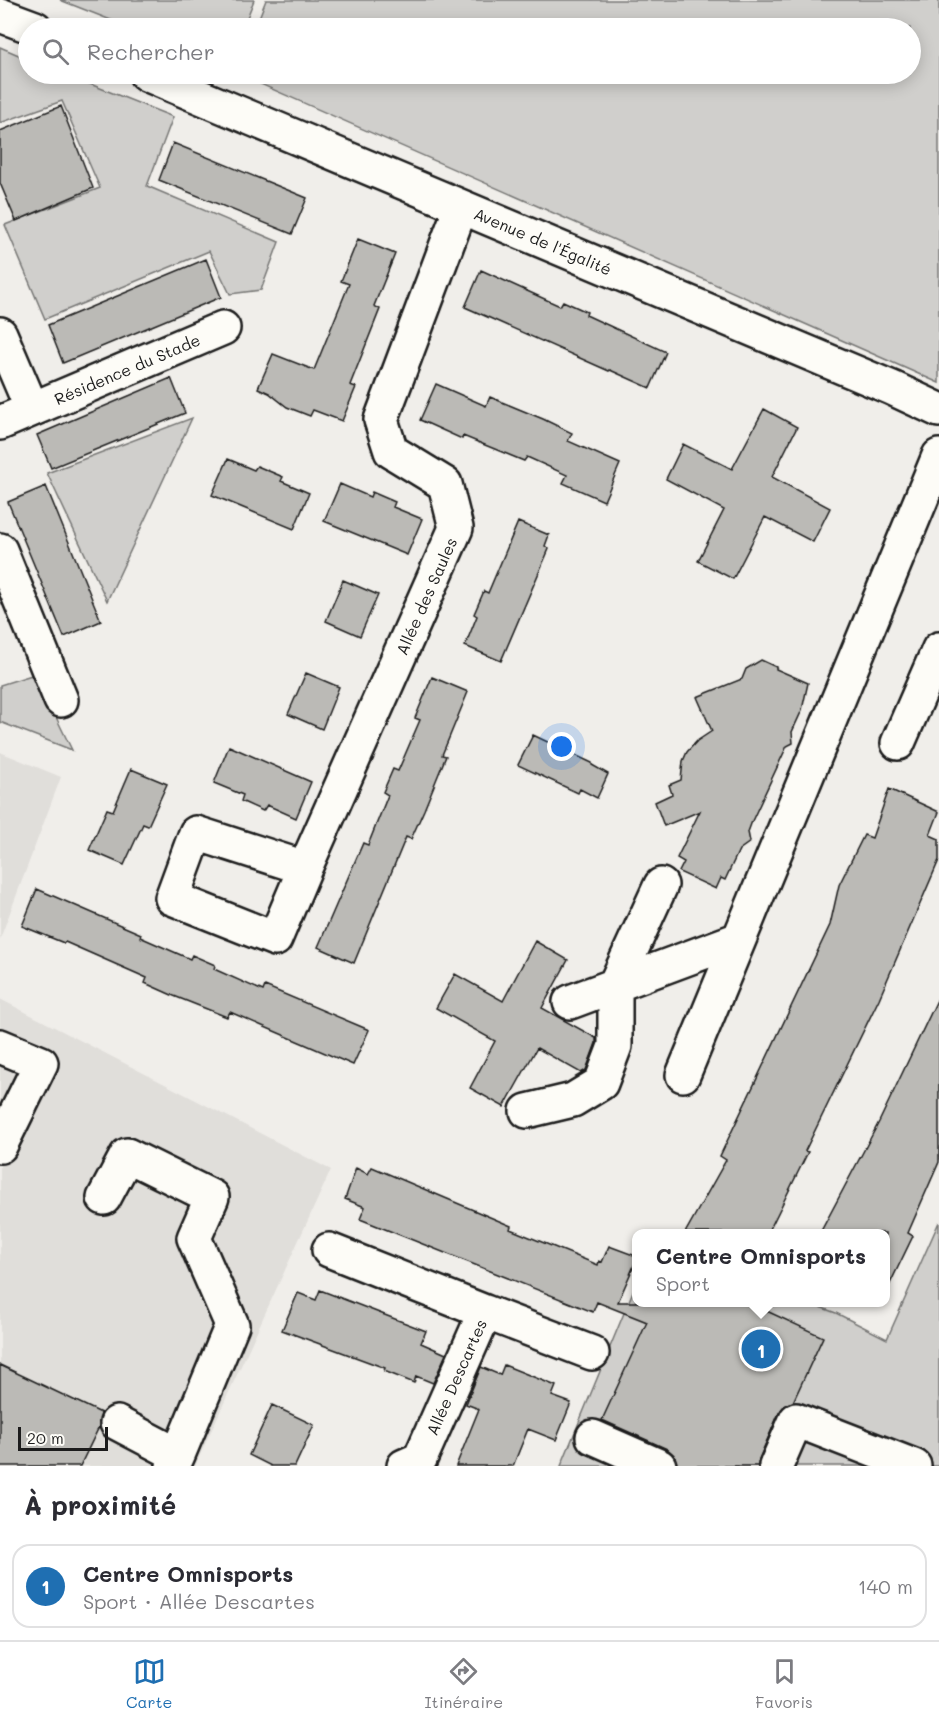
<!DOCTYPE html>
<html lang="fr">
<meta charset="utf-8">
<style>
body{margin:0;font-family:Mali,sans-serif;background:#f2f2f3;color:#2b2b33}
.scale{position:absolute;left:18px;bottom:15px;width:90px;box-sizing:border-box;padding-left:6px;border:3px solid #1c1c1c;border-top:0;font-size:16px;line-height:21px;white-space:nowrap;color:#1c1c1c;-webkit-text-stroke:4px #fdfcf7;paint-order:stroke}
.you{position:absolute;left:562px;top:747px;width:21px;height:21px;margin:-15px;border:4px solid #fff;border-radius:50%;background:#1a73e8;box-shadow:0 0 0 9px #1a73e833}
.badge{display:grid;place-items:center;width:39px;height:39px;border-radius:50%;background:#1f6fb2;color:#fff;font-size:20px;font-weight:700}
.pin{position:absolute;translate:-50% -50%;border:3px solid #fff;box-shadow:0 2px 6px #0006}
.popup{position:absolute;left:632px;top:1229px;width:258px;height:78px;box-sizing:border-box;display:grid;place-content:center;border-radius:12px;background:#fff;filter:drop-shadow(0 2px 4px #0005);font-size:20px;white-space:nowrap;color:#7c7c81}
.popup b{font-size:22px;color:#2b2b33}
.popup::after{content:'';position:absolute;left:50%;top:100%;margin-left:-12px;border:12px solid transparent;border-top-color:#fff}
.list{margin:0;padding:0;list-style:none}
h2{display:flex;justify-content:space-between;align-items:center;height:78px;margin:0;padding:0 24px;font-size:26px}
h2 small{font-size:20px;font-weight:400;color:#7c7c81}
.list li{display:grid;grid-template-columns:39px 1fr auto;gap:18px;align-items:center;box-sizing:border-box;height:84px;margin:0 12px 12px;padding:0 12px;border:2px solid #e1e1e2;border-radius:18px}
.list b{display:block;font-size:22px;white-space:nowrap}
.list p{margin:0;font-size:20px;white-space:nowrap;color:#7c7c81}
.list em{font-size:20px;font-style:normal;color:#7c7c81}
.icon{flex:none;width:33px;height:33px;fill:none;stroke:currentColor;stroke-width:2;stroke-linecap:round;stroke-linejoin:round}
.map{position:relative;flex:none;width:939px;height:1466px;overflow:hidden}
.search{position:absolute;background:#fff;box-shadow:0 3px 15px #0003;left:18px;right:18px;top:18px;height:66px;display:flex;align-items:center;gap:15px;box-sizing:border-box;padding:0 21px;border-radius:33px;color:#7c7c81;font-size:22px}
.sheet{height:174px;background:#fff}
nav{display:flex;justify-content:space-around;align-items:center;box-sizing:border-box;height:84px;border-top:2px solid #e1e1e2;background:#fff;font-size:16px;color:#7c7c81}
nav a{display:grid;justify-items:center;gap:3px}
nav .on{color:#1f6fb2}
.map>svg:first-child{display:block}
</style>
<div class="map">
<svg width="939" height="1466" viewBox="0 0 939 1466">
<rect width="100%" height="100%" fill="#f0eeea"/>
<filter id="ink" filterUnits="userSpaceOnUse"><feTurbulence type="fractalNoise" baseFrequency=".0167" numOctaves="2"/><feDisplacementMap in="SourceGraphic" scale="12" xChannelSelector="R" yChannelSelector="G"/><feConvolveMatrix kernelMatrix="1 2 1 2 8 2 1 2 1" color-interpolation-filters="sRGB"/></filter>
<g filter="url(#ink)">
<!-- built -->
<path fill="#e0deda" d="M 0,752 L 61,777 L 0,939 Z
M 0,999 L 331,1170 L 195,1466 L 0,1466 Z"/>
<!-- green -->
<path fill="#d0cfcc" stroke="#767674" stroke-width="1.5" d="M 60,0 L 254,0 L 243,28 L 131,28 Z
M 266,0 L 939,0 L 939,383 L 238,74 L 910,74 L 910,28 L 255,28 Z
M 0,47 L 28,59 L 28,74 L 65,74 L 173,117 L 147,186 L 279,242 L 261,290 L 230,294 L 209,251 L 45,319 L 5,225 L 100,188 L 62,101 L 0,123 Z
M 192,418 L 107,601 L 47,473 Z
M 35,674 L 72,750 L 0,722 L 0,685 Z
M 939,1222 L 939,1466 L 561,1466 L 636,1284 L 636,1302 L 809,1303 L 836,1313 L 887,1339 Z"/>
<!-- building -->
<path fill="#bbbab6" stroke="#1c1c1c" stroke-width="1.5" d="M 61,106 L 93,188 L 16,221 L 0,183 L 0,131 Z
M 173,143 L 307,198 L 292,234 L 159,180 Z
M 358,239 L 395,254 L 374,306 L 380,309 L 350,385 L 356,387 L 342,421 L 313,410 L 310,416 L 287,407 L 269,393 L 258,388 L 273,354 L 314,370 L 349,284 L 341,281 Z
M 206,259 L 221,297 L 63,363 L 48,325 Z
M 481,270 L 560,306 L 563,301 L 587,312 L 586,315 L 666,352 L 650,388 L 610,370 L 609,371 L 465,307 Z
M 171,378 L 185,413 L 51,468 L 37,435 Z
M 436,384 L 486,406 L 490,397 L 543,419 L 572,433 L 568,441 L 620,464 L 604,501 L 563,483 L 567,475 L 527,457 L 524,461 L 463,436 L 462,439 L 420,420 Z
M 764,409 L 797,427 L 772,477 L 830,508 L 813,542 L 765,517 L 733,579 L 698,561 L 724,510 L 666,479 L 683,444 L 732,469 Z
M 228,459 L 254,470 L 257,466 L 283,477 L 281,481 L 309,493 L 294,529 L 212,495 Z
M 340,484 L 370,497 L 372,492 L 395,502 L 393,507 L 422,519 L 407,555 L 324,521 Z
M 46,486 L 101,621 L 64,637 L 8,502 Z
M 518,522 L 549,535 L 545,546 L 549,549 L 501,661 L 465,646 L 477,616 L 474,614 L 484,591 L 488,593 Z
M 343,580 L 378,595 L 360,636 L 326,621 Z
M 761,660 L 776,667 L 776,669 L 808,683 L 802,710 L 792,732 L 793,743 L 787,746 L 752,821 L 748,832 L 750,842 L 739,850 L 725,880 L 721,878 L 716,889 L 679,872 L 684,862 L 677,858 L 700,811 L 664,826 L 655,802 L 672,794 L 669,785 L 681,780 L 683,761 L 687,752 L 697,741 L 712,731 L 697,697 L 742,679 L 746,669 Z
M 306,673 L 339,687 L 322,729 L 288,714 Z
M 432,677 L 468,692 L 442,755 L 446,756 L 424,810 L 411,839 L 406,837 L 354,963 L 318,947 L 363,843 L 368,845 L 388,795 L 383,792 L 393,769 L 398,771 L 420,720 L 415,718 Z
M 533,735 L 592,763 L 592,765 L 608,774 L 597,798 L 580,789 L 578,793 L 518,765 Z
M 229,746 L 311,782 L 296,818 L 267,805 L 263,811 L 241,801 L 243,795 L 214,783 Z
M 131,769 L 167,784 L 148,826 L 143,824 L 124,865 L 89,850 L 107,809 L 113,811 Z
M 889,789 L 939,812 L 930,835 L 939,839 L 939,860 L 879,999 L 805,1151 L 808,1152 L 768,1233 L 685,1233 L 726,1160 L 720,1156 L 830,925 L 839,885 L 864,835 L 872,838 Z
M 37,889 L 141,934 L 140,937 L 190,959 L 192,955 L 215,965 L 214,969 L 263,991 L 265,986 L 369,1030 L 353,1065 L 230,1012 L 227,1017 L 174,996 L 145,983 L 147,978 L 65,942 L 64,943 L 22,926 Z
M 535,941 L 568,960 L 542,1008 L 596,1038 L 596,1043 L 586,1070 L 581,1073 L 537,1048 L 504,1107 L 470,1088 L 495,1041 L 436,1008 L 455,974 L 503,1001 Z
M 939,996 L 939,1162 L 908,1233 L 913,1236 L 885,1294 L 885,1233 L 820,1233 L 879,1122 Z
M 372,1167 L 511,1226 L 510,1229 L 598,1265 L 599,1261 L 602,1262 L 609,1246 L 636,1256 L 636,1261 L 618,1302 L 747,1302 L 823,1337 L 793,1402 L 785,1405 L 779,1413 L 759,1459 L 758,1466 L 677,1466 L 674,1455 L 667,1449 L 602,1420 L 647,1322 L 597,1302 L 593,1312 L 360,1219 L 365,1207 L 345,1199 L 356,1168 L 368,1174 Z
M 320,1290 L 426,1331 L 421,1343 L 446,1354 L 433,1383 L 416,1376 L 414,1383 L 384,1371 L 385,1368 L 282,1330 L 298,1293 L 316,1300 Z
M 0,1365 L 101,1413 L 99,1427 L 80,1466 L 0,1466 Z
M 504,1365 L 556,1386 L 552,1396 L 571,1403 L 556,1440 L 528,1429 L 513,1466 L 456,1466 L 479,1409 L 466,1404 L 481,1367 L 500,1375 Z
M 272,1405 L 314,1425 L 295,1466 L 271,1466 L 249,1455 Z"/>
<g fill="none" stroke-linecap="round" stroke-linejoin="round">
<!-- minor casing -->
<g stroke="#1c1c1c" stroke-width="38">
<path id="minor" d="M 0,15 L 35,28
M 146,74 L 892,388 L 939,410
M 0,334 L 32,409
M 0,423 L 223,328
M 0,550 L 61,700
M 898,743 L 939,649
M 305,868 L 196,833 L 172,898 L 275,939 L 305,868 L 456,528 L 445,484 L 391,451 L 381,420 L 461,207
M 570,1002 L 739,939
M 0,1046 L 41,1063 L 0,1146
M 683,1075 L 939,456
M 527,1111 L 573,1100 L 601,1083 L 615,1046 L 615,985 L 661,885
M 104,1198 L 127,1155 L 212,1197 L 194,1238 L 232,1325 L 178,1455
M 329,1250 L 485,1312 L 420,1459 L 404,1466
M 485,1312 L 592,1353
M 117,1423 L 178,1455 L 173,1466
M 593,1437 L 659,1466
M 776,1466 L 796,1420 L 914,1466"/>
</g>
<!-- minor -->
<use href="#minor" stroke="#fdfcf7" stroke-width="33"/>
</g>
</g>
<g text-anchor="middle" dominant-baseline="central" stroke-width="6" stroke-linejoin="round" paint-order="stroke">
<!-- street labels -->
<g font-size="16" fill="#1c1c1c" stroke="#fdfcf7">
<text transform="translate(543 241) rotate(23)">Avenue de l'Égalité</text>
<text transform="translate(127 369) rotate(-23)">Résidence du Stade</text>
<text transform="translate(426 596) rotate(-66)">Allée des Saules</text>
<text transform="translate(456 1377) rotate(-66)">Allée Descartes</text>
</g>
</g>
</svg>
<div class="scale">20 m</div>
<div class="you"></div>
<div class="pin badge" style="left:761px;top:1349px">1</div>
<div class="popup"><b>Centre Omnisports</b>Sport</div>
<div class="search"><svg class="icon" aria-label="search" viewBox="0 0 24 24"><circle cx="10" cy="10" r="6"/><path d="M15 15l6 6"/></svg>Rechercher</div>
</div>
<section class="sheet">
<h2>À proximité<small></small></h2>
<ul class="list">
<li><span class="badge">1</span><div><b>Centre Omnisports</b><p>Sport · Allée Descartes</p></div><em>140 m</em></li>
</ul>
</section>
<nav>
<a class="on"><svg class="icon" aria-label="map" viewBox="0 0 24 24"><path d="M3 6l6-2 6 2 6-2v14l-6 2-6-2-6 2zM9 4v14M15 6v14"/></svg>Carte</a>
<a><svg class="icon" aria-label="directions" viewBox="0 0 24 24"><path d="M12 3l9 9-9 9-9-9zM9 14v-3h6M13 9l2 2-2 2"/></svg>Itinéraire</a>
<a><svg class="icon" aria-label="saved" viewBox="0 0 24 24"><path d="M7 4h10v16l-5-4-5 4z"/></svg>Favoris</a>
</nav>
